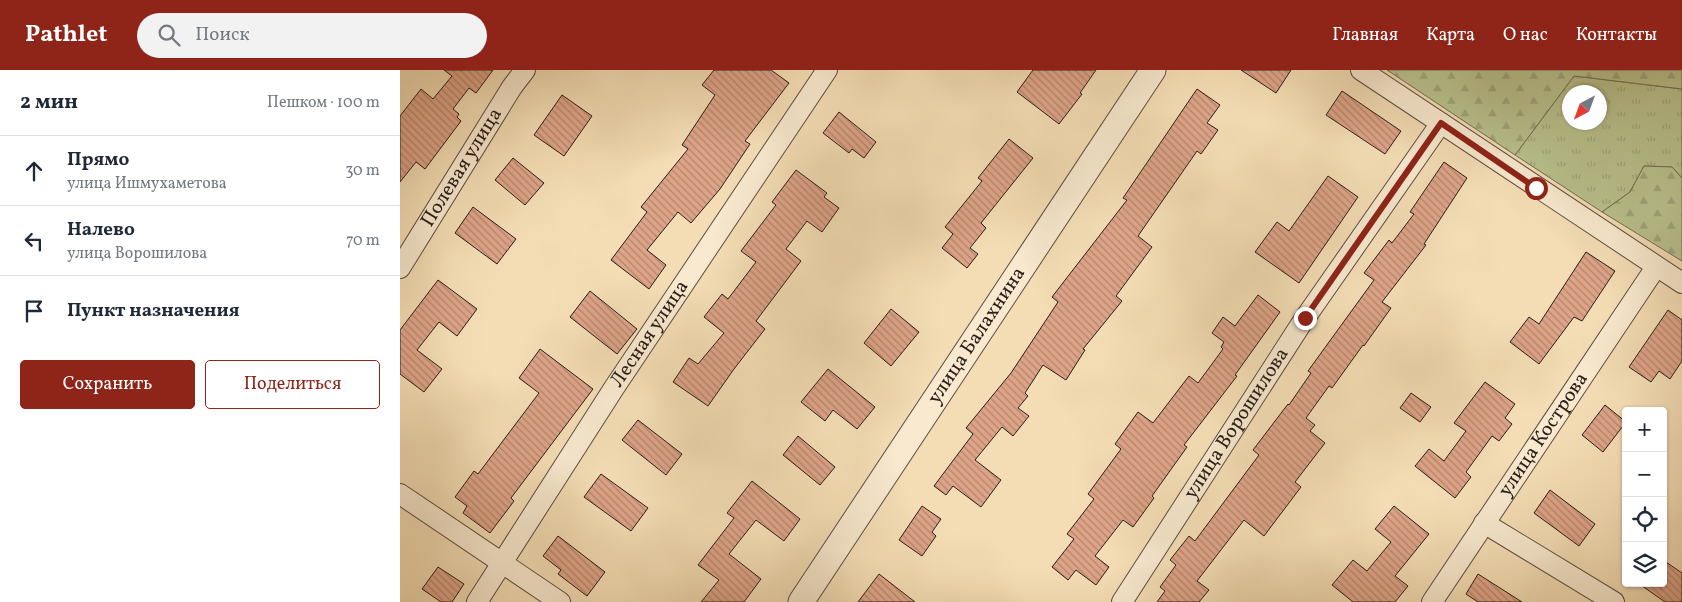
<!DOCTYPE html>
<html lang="ru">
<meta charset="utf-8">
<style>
body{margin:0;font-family:Vollkorn,serif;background:#f2f2f3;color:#1f2937}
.controls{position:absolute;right:15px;bottom:15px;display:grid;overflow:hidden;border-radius:5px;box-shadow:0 1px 4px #0004}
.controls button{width:45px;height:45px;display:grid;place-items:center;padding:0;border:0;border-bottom:1px solid #e0e1e3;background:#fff;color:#1f2937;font:25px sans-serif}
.compass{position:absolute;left:1162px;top:15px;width:45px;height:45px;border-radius:50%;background:#fff;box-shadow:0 1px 4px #0004;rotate:221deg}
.stop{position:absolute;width:15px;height:15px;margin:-11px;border:4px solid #8f2418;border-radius:50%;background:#fff}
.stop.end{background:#8f2418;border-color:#fff;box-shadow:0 1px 5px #0008}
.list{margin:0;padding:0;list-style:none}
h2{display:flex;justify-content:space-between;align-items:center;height:65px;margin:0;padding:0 20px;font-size:21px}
h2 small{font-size:16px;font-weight:400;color:#747a83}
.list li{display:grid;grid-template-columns:32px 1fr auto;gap:15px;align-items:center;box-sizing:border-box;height:70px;padding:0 20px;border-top:1px solid #e0e1e3}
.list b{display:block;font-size:19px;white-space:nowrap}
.list p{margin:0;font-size:16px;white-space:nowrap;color:#747a83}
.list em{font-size:16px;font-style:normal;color:#747a83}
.actions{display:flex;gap:10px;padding:15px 20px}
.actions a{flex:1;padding:11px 0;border:1px solid #8f2418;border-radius:5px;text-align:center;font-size:18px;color:#8f2418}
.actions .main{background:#8f2418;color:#fff}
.icon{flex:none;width:28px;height:28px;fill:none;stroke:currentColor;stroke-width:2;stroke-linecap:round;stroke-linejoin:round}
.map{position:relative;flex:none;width:1282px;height:532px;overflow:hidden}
header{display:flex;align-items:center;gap:30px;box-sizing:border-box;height:70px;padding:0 25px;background:#8f2418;color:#fff}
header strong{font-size:24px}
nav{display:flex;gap:28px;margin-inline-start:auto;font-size:18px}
.search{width:350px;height:45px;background:#f2f2f3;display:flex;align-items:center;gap:12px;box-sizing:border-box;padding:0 18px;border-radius:28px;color:#747a83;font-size:19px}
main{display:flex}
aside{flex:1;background:#fff}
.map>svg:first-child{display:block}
</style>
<header>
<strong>Pathlet</strong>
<div class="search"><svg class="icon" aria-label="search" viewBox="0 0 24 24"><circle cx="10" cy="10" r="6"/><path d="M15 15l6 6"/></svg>Поиск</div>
<nav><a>Главная</a><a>Карта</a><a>О нас</a><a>Контакты</a></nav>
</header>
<main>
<aside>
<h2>2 мин<small>Пешком · 100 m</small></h2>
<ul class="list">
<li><svg class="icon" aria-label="ahead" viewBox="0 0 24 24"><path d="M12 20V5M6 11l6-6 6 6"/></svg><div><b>Прямо</b><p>улица Ишмухаметова</p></div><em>30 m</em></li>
<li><svg class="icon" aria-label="left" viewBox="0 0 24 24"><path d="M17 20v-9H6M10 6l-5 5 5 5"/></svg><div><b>Налево</b><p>улица Ворошилова</p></div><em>70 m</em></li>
<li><svg class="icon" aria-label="arrive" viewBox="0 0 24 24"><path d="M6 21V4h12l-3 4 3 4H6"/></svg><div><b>Пункт назначения</b></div></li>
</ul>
<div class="actions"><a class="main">Сохранить</a><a>Поделиться</a></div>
</aside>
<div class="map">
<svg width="1282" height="532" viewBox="0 0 1282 532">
<defs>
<pattern id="grass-tufts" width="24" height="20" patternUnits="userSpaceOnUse" patternTransform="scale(1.25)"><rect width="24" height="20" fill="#b9c28f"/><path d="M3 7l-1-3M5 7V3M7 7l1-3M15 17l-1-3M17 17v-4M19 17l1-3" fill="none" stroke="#9fa67b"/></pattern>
<pattern id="forest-firs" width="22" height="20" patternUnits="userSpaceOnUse" patternTransform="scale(1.25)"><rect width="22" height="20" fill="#b9c28f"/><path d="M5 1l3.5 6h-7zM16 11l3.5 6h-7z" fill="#9fa67b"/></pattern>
<pattern id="building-back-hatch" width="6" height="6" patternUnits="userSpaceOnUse" patternTransform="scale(1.25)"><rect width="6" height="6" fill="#dea488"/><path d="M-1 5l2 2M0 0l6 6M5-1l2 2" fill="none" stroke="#b4856e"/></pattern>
</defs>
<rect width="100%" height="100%" fill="#f4ddb5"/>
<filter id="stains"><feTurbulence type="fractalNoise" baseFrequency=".004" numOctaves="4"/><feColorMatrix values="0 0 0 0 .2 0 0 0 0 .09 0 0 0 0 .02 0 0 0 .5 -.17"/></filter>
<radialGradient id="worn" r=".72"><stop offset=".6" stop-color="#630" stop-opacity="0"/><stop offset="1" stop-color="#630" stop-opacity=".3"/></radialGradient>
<!-- grass -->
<path fill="url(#grass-tufts)" stroke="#717054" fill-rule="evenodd" d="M 1174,6 L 1282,19 L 1282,108 L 1272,97 L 1244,96 L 1230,122 L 1202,142 L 1115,85 ZM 1170,22 L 1200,22 L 1200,52 L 1170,52 Z"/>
<!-- forest -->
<path fill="url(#forest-firs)" stroke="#717054" d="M 987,0 L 1282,0 L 1282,19 L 1174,6 L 1115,85 Z
M 1244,96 L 1272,97 L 1282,108 L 1282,191 L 1202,142 L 1230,122 Z"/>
<!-- building -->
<path fill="url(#building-back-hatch)" stroke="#291e19" d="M 44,0 L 93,0 L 76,23 L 69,18 L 53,39 L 59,44 L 57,47 L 61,51 L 25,99 L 16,92 L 0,112 L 0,46 L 21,19 L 33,29 L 52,6 Z
M 314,0 L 371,0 L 389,13 L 345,71 L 350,74 L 320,119 L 291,153 L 278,142 L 247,180 L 266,195 L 249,219 L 211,190 L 247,142 L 241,137 L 288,79 L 282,75 L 315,25 L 302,15 Z
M 633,0 L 696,0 L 680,23 L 682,24 L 659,54 L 617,22 Z
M 841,0 L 891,0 L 876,23 Z
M 797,19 L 820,35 L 807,53 L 818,60 L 801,84 L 797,81 L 738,166 L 752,177 L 716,226 L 722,231 L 683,279 L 685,280 L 666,310 L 643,295 L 625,323 L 628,326 L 618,338 L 629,346 L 613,366 L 602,357 L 575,390 L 601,410 L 581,437 L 553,416 L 546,425 L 534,416 L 573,364 L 566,358 L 611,303 L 658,232 L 652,227 L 727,130 L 723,128 Z
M 942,21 L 1001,61 L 985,84 L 926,45 Z
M 162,25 L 192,46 L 164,86 L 134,65 Z
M 439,42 L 476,72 L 464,88 L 452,79 L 449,83 L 423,63 Z
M 609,69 L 633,88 L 581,153 L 586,158 L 570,178 L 578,184 L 567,198 L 542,178 L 553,164 L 545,157 L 582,111 L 578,108 Z
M 113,88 L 144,113 L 125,135 L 95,110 Z
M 1044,92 L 1067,108 L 1024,174 L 1026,175 L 982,232 L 991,238 L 964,276 L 963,275 L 932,318 L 929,316 L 906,348 L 915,355 L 910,361 L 925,373 L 895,412 L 901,417 L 864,466 L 844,450 L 797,511 L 809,520 L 799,532 L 757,532 L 765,521 L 760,517 L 776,495 L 770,490 L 789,466 L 795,471 L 859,385 L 853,380 L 888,334 L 889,335 L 911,303 L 908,301 L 974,210 L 964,203 L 989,170 L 992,173 L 1014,144 L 1010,142 Z
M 396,100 L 427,123 L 424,127 L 439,138 L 422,162 L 407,151 L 386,179 L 401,191 L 356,251 L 365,259 L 334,299 L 308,336 L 273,312 L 289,288 L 298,294 L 324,263 L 304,247 L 322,224 L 328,229 L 356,192 L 341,181 L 376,135 L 372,132 Z
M 928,106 L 958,127 L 899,213 L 855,182 L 877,152 L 889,161 Z
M 73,137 L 116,169 L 97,194 L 55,163 Z
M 1186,182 L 1215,201 L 1182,251 L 1174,247 L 1139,294 L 1110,272 L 1129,247 L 1139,254 Z
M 38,210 L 77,239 L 57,266 L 39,252 L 17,280 L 42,299 L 24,322 L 0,304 L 0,260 Z
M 190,221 L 237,259 L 217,284 L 170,247 Z
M 858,225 L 880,242 L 835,305 L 837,306 L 784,375 L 787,377 L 752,426 L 754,428 L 733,457 L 723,450 L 695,486 L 709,497 L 696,515 L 676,500 L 668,510 L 652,497 L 674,469 L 667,464 L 694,429 L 688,424 L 721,379 L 715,374 L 738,342 L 753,353 L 789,306 L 798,313 L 823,279 L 821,277 L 824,272 L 812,263 L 823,247 L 835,256 Z
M 491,239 L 519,262 L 491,296 L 464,273 Z
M 1268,240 L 1282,250 L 1282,291 L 1270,309 L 1259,301 L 1251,312 L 1229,297 Z
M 140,279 L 193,319 L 111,428 L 114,431 L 90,463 L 63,443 L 67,436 L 55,427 L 74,401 L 78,404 L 139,323 L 119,308 Z
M 428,299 L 475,337 L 457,359 L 433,340 L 425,351 L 401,332 Z
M 1085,312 L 1115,334 L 1105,348 L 1112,354 L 1099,371 L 1092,366 L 1066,402 L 1071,407 L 1055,428 L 1015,396 L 1029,379 L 1044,391 L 1066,361 L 1054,353 Z
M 1011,323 L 1031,337 L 1020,352 L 1000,338 Z
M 1205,335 L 1226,352 L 1203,382 L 1182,365 Z
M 238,350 L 282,384 L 266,405 L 222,370 Z
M 398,366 L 435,397 L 420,415 L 383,385 Z
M 201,404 L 248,438 L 231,461 L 184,427 Z
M 352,411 L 400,449 L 384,471 L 356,450 L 329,484 L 361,509 L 344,532 L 301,532 L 319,510 L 298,495 L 334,448 L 327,443 Z
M 1150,420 L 1195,454 L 1179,476 L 1134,443 Z
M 522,436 L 541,449 L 532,462 L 536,466 L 522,486 L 499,470 Z
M 994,436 L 1029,464 L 995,506 L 1008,516 L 995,532 L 953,532 L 932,515 L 953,490 L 967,501 L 991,472 L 975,459 Z
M 158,466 L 205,502 L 187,526 L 158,504 L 161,500 L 143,486 Z
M 1263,490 L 1282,503 L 1282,532 L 1265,532 L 1238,513 L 1263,513 Z
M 38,497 L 64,514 L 52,532 L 41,532 L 22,519 Z
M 479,504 L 515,532 L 458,532 Z
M 1078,504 L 1122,532 L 1078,532 L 1066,524 Z"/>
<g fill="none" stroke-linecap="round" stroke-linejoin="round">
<!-- minor casing -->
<g stroke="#5c4e40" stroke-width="22">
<g id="minor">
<path d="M 961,0 L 1282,213"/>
<path id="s1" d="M 0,198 L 112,17 L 125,0"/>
<path d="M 0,424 L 160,532"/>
<path d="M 1084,453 L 1214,532"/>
<path id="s2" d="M 77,532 L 214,318 L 427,0"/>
<path id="s3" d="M 722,532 L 905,248 L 1041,53"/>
<path id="s4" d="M 1032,532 L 1256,197"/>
</g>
</g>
<!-- tertiary casing -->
<g stroke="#5c4e40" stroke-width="27">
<g id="tertiary">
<path id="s5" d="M 401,532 L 753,0"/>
</g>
</g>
<!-- minor -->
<use href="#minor" stroke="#f8e9cf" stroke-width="20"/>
<!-- tertiary -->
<use href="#tertiary" stroke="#f8e9cf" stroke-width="25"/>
</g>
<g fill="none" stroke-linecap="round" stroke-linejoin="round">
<!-- route -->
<path stroke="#8f2418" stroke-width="6" d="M 905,248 L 1041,53 L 1136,118"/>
</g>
<g text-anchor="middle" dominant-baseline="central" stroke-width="4" stroke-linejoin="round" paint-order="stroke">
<!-- street labels -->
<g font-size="20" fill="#291e19" stroke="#f8e9cf">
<text stroke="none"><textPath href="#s1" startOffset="118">Полевая улица</textPath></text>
<text stroke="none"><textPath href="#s2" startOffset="319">Лесная улица</textPath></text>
<text stroke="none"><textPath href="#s5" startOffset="319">улица Балахнина</textPath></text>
<text stroke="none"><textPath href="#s3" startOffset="212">улица Ворошилова</textPath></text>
<text stroke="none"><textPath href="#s4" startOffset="201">улица Кострова</textPath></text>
</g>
</g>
<rect width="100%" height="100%" filter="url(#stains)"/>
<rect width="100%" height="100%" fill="url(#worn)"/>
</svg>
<div class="controls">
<button>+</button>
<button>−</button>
<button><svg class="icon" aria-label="locate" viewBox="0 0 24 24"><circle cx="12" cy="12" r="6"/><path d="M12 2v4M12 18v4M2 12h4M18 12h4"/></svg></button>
<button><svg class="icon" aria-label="layers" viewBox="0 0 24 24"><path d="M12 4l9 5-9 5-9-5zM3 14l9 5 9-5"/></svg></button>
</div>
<svg class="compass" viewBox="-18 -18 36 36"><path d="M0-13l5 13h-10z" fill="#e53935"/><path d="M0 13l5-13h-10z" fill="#747a83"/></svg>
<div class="stop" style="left:1136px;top:118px"></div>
<div class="stop end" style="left:905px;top:248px"></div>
</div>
</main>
